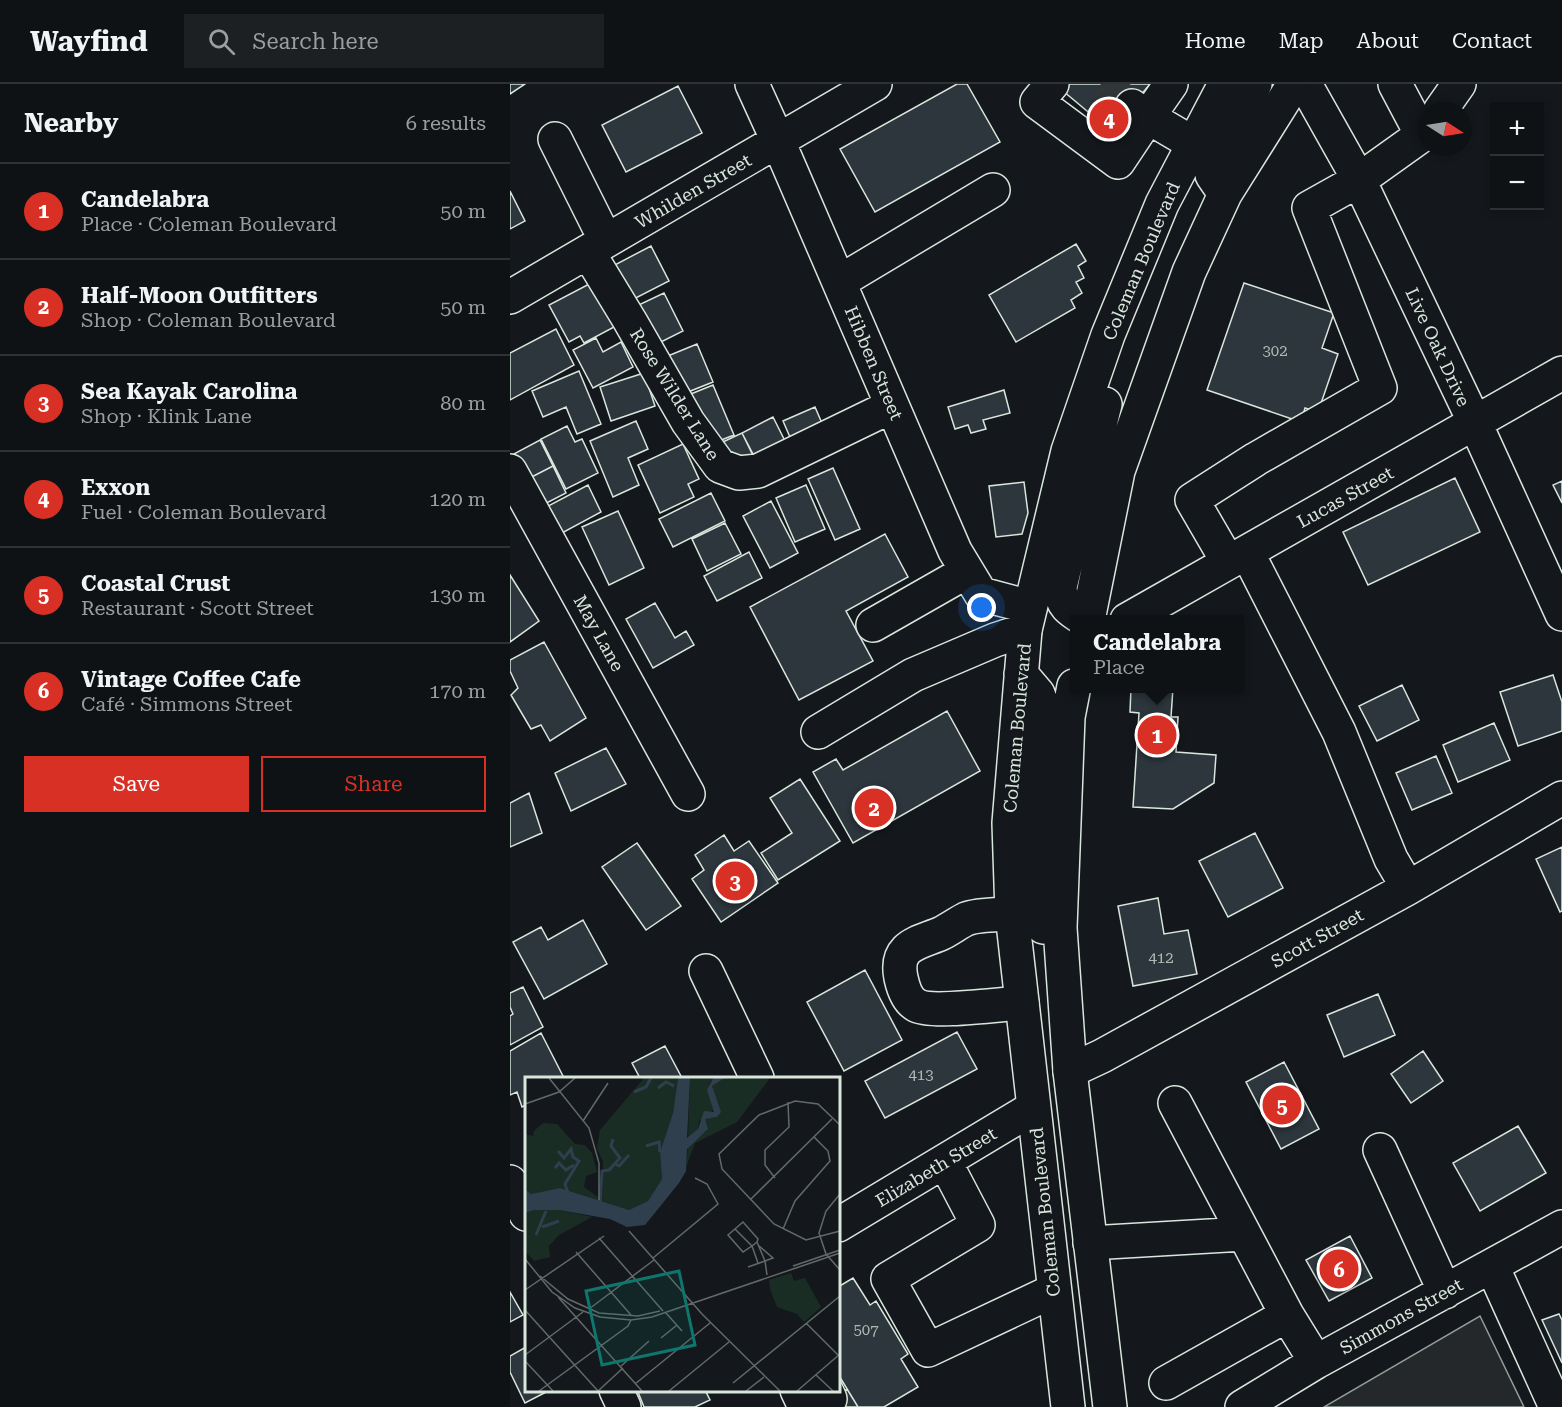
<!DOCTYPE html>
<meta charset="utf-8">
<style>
body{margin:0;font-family:"Roboto Serif",serif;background:#1d2022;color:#f1f3f6}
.controls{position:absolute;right:18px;top:18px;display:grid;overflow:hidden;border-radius:0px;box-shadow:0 3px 9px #0003}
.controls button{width:54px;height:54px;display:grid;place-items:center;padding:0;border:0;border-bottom:2px solid #2f3234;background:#0f1215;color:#f1f3f6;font:30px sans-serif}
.compass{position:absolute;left:908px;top:18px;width:54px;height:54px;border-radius:50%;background:#0f1215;box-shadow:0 3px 9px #0003;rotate:102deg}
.you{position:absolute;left:472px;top:524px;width:21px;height:21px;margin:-15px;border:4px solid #fff;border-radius:50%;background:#1a73e8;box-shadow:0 0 0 9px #1a73e833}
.badge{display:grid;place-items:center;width:39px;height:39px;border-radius:50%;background:#d93025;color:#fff;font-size:20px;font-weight:700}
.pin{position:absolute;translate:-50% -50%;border:3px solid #fff;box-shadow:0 2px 6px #0006}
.popup{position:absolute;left:560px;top:531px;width:174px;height:78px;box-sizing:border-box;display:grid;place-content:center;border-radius:0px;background:#0f1215;filter:drop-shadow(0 2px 4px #0005);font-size:20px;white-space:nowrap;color:#9b9ea0}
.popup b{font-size:22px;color:#f1f3f6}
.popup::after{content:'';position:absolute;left:50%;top:100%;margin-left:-12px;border:12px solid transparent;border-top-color:#0f1215}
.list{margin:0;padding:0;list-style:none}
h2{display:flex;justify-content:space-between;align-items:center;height:78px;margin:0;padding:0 24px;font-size:26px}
h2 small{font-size:20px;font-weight:400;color:#9b9ea0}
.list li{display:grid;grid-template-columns:39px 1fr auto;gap:18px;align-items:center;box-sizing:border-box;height:96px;padding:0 24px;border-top:2px solid #2f3234}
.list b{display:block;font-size:22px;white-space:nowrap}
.list p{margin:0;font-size:20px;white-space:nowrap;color:#9b9ea0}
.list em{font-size:20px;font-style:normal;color:#9b9ea0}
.actions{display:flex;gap:12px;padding:18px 24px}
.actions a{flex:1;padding:14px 0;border:2px solid #d93025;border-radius:0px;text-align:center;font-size:21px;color:#d93025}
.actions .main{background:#d93025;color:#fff}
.icon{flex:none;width:33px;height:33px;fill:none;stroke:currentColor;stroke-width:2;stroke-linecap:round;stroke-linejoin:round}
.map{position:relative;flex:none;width:1052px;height:1323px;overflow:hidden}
header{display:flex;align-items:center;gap:36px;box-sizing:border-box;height:84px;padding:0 30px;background:#0f1215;border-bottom:2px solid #2f3234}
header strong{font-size:28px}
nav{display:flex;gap:33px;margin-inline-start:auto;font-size:21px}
.search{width:420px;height:54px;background:#1d2022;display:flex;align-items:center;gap:15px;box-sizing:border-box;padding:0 21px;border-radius:0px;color:#9b9ea0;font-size:22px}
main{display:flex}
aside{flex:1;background:#0f1215}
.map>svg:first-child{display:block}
</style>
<header>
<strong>Wayfind</strong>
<div class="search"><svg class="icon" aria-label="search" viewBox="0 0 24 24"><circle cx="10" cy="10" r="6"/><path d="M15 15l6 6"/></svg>Search here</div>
<nav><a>Home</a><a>Map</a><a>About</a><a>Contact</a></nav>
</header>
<main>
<aside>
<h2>Nearby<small>6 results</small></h2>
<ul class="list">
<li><span class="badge">1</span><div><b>Candelabra</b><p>Place · Coleman Boulevard</p></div><em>50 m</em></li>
<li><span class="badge">2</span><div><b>Half-Moon Outfitters</b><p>Shop · Coleman Boulevard</p></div><em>50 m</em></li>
<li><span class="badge">3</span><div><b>Sea Kayak Carolina</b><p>Shop · Klink Lane</p></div><em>80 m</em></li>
<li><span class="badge">4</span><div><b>Exxon</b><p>Fuel · Coleman Boulevard</p></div><em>120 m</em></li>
<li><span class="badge">5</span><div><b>Coastal Crust</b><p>Restaurant · Scott Street</p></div><em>130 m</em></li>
<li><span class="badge">6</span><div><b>Vintage Coffee Cafe</b><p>Café · Simmons Street</p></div><em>170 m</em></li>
</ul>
<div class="actions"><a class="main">Save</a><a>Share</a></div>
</aside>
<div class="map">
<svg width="1052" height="1323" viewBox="0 0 1052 1323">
<rect width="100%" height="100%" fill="#14181c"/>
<!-- parking -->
<path fill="#24282b" stroke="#939e99" stroke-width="1.5" d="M 970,1232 L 1014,1323 L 814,1323 Z"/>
<!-- building -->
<path fill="#2c363c" stroke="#d8e6dc" stroke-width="1.5" d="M 0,0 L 15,0 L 0,10 Z
M 447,0 L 457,0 L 490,58 L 365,128 L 330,65 Z
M 559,0 L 640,0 L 601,47 L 553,7 Z
M 168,2 L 192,49 L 116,88 L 92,41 Z
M 0,107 L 15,137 L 0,145 Z
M 566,160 L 576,177 L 568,182 L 574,194 L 566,198 L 572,209 L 561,216 L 565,224 L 506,258 L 479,211 Z
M 141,162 L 159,197 L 116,219 L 99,184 Z
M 83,198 L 106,242 L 74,259 L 70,252 L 59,258 L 39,221 Z
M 734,199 L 824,229 L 812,264 L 828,270 L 808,328 L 795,324 L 791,338 L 697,306 Z
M 154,209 L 173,247 L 137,265 L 118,226 Z
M 46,245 L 64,281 L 0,316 L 0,269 Z
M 86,254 L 93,268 L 111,258 L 123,283 L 83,304 L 63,266 Z
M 187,260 L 203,298 L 168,312 L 153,274 Z
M 69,287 L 91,340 L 67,350 L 56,323 L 33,333 L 22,307 Z
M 134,289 L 145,322 L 101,337 L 90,303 Z
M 203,301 L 224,351 L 196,362 L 171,314 Z
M 494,306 L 500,329 L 473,336 L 476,345 L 461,349 L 458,341 L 445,345 L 438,323 Z
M 305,323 L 321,360 L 289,374 L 273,337 Z
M 263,333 L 285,377 L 255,393 L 232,349 Z
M 126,337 L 138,365 L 118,374 L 129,401 L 103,413 L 80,357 Z
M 57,342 L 65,358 L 72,355 L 88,389 L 56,405 L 31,355 Z
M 232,349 L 249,384 L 200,364 Z
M 30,356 L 43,382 L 10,399 L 0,372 Z
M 173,360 L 189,395 L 178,400 L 184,413 L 150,429 L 128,381 Z
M 43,382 L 56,409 L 23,426 L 10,399 Z
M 323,384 L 350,445 L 325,456 L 298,395 Z
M 945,394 L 970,448 L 858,501 L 833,448 Z
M 1052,397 L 1052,419 L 1043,401 Z
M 514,398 L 518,429 L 512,450 L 486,453 L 479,402 Z
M 78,401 L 91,428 L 39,456 L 25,429 Z
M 296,401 L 315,445 L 285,458 L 266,414 Z
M 201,409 L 215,437 L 163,463 L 149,435 Z
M 261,417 L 288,469 L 260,484 L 233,432 Z
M 108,427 L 134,484 L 99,501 L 72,443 Z
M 215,439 L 231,470 L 197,487 L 182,455 Z
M 375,450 L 398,493 L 336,527 L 363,577 L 289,616 L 240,523 Z
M 239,468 L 252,494 L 207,517 L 194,492 Z
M 0,491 L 29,537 L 0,558 Z
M 145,519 L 165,554 L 176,547 L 184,561 L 143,584 L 116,535 Z
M 34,558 L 76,634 L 40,657 L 31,641 L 21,645 L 1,611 L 8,604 L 0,587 L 0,576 Z
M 1043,591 L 1052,618 L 1052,647 L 1008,662 L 990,608 Z
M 892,601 L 909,636 L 867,657 L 849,622 Z
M 621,604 L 663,604 L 661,633 L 668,633 L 666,668 L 706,671 L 704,699 L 663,725 L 623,723 L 629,629 L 620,628 Z
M 437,627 L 470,687 L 343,759 L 303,688 L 326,675 L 333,686 Z
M 984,639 L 1000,676 L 948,698 L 933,661 Z
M 96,664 L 116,700 L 61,727 L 45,689 Z
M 926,672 L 942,709 L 902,726 L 886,689 Z
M 290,695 L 330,757 L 268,796 L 251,769 L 282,749 L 260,714 Z
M 19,709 L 32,749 L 0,763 L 0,719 Z
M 745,749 L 773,804 L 718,833 L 689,777 Z
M 214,751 L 224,767 L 239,757 L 268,799 L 211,838 L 182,795 L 194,786 L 185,771 Z
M 127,759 L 171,822 L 136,846 L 92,783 Z
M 1052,763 L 1052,827 L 1050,828 L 1026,775 Z
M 648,814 L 654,850 L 678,846 L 687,890 L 623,902 L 608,822 Z
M 73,836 L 97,880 L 34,915 L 3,858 L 31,843 L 38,856 Z
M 355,886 L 392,956 L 334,987 L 297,918 Z
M 13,903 L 33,943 L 0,961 L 0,932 L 3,930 L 0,923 L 0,909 Z
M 868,910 L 885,951 L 834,973 L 817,931 Z
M 447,948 L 467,985 L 375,1034 L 355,997 Z
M 31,949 L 54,994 L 16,994 L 16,1021 L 12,1023 L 7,1008 L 0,1011 L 0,967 Z
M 155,962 L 172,994 L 130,994 L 122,979 Z
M 913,967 L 933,997 L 901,1019 L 881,990 Z
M 774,978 L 809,1045 L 771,1065 L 736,998 Z
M 1008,1042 L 1036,1089 L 970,1127 L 943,1079 Z
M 840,1152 L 862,1194 L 819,1217 L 796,1176 Z
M 343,1194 L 360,1221 L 366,1217 L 398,1270 L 391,1275 L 408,1303 L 374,1323 L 348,1323 L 328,1290 L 328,1203 Z
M 0,1208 L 13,1231 L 0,1238 Z
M 1049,1230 L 1052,1236 L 1052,1279 L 1032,1236 Z
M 16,1263 L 16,1306 L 40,1306 L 15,1319 L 0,1288 L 0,1272 Z
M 337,1305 L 348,1323 L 314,1323 L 320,1315 Z
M 131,1306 L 195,1306 L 200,1316 L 185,1323 L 134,1323 L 128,1308 Z"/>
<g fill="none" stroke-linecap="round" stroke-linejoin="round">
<!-- minor-tunnel -->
<path stroke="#313739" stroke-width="33" stroke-dasharray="33 16" stroke-linecap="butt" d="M 591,0 L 622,22"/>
<!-- minor casing -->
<g stroke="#d8e6dc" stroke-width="36">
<path id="minor" d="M 242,0 L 268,57 L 445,467 L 471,510 L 520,523
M 542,0 L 527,18 L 608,78 L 638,33 L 622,22
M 661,0 L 638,33 L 684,60
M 795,0 L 849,96 L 965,339 L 1052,530
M 885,0 L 912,51
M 930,27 L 949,0
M 45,55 L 96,157
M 78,168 L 120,237 L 178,338 L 210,382 L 229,389 L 248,387 L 382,322
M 329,198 L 483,106
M 0,213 L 365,0
M 0,387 L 178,710
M 737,468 L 829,648 L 881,775 L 898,804
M 718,478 L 682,416 L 746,375 L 870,304 L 799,124 L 849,96 L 912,51 L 917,45
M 617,536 L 1052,289
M 363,541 L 456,488
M 308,648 L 403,591 L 485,556 L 515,546
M 502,830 C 488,831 469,830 456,835 C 448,839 440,845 432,849 C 410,859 384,860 391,894 C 393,903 397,916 406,921 C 421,930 492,920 512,919
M 196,887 L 247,994
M 560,987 L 592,972 L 898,804 L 1052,714
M 665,1019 L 777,1231 L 806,1278
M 870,1066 L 935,1208
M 435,1078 L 468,1141 L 378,1195 L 418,1266 L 543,1207
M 0,1098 L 16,1130
M 328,1141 L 523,1024
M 580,1159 L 734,1150
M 982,1182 L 1046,1323
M 656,1299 L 777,1231
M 106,1306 L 114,1323
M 287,1306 L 295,1323
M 316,1306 L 320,1315
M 732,1323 L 806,1278 L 1052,1143"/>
</g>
<!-- major casing -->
<g stroke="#d8e6dc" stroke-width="36">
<path id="major" d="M 715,110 L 702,91 L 701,75 L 745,0
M 576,536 C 561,527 551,522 550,503 L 595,320
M 578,536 L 608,387 L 679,188 L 715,110 L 784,0
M 511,590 L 528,610 L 532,621 L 526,835 L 533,843 L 550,844
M 564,602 L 558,633 L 550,844 L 560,987 L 600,1323
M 558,1323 L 502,830 L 499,739 L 515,546 L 558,367 L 598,251 L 652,120 L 715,0"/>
</g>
<!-- minor -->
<use href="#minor" stroke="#14181c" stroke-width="33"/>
<!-- major -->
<use href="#major" stroke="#14181c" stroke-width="33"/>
</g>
<g text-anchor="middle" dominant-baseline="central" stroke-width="4.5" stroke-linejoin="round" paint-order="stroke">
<!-- number labels -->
<g font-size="15" fill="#adbab4">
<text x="765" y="267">302</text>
<text x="651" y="874">412</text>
<text x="411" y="991">413</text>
<text x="356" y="1246">507</text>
</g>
<!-- street labels -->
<g font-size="18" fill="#d8e6dc" stroke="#14181c">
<text transform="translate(183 107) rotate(-30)">Whilden Street</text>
<text transform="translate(631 177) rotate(-67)">Coleman Boulevard</text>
<text transform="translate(928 263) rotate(65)">Live Oak Drive</text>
<text transform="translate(364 279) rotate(67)">Hibben Street</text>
<text transform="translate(165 310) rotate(58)">Rose Wilder Lane</text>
<text transform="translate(835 413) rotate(-29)">Lucas Street</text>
<text transform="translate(89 549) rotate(61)">May Lane</text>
<text transform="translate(507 644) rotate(-85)">Coleman Boulevard</text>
<text transform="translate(807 854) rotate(-29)">Scott Street</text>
<text transform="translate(426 1083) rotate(-31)">Elizabeth Street</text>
<text transform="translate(535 1128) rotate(-96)">Coleman Boulevard</text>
<text transform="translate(891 1232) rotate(-29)">Simmons Street</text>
</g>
</g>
<!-- overview -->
<g transform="translate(15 993)">
<rect width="315" height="315" fill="#14181c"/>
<path d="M 119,1 L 153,1 L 148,36 L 135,75 L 137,102 L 123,124 L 104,133 L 35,111 L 6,117 L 0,112 L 0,57 L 8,59 L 9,54 L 18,46 L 32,47 L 50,67 L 60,68 L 67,76 L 72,95 L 61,99 L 59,110 L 77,123 L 78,85 L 72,71 L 75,53 ZM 165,1 L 188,1 L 184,7 L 190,32 L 174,44 L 173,52 L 163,62 ZM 200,1 L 245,1 L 212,45 L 170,66 L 161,90 L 163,69 L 183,52 L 179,42 L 192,40 L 187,9 ZM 9,133 L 34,133 L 67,140 L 34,158 L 24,169 L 25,180 L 9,184 L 0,174 L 0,136 ZM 266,196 L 269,204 L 280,201 L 296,230 L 279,245 L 272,237 L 252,230 L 245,212 L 244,203 Z" fill="#1a2d24"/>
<path d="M 153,1 L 165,1 L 162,61 L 173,52 L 179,34 L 189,35 L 182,13 L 188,1 L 200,1 L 187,9 L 196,35 L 192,40 L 180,42 L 183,52 L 162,72 L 161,94 L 154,106 L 120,148 L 102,150 L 85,142 L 34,133 L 9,133 L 0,136 L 0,112 L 6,117 L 35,111 L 104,133 L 123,124 L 137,102 L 135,75 L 148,36 Z" fill="#2f3f4d"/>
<path fill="none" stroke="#2f3f4d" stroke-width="3" d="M 133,11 L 141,5 L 149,9M 109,15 L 121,10 L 126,1M 121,69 L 134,65 L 135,75M 33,74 L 39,81 L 46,72 L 48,80 L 54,84 L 40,107 L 43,116M 90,87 L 94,89 L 104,78M 30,91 L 34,86 L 41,93 L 49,88M 75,127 L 77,94 L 84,93 L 95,81 L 86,69 L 88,62M 17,150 L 34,144M 11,158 L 21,134"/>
<path fill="none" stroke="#626a69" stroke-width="1.5" d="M 24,1 L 64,51 L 74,86 L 74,123M 0,27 L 34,15 L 50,1M 58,44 L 83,6M 315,48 L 293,27 L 270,24 L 234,38 L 194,77 L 197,92 L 249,147 L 281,163 L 315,154M 250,101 L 240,88 L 240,73 L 264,50 L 263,25M 315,117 L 301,134 L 294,156 L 301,177 L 315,193M 225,123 L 307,42M 210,152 L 227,169 L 232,165M 258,152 L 270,124 L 305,84 L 303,74 L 289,60M 104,154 L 177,237 L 255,314M 74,161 L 138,234M 233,168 L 248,181 L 240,184 L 232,165 L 233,162 L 218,145 L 203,158 L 218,175 L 227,169 L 233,186M 51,175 L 106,238M 128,181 L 193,127 L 182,107 L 170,101M 0,182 L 27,215 L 50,231 L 75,240 L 106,243 L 127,240 L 315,176M 268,189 L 315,173M 223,190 L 240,184 L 242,198M 15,199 L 43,222 L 74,236 L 113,239 L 135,234M 0,213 L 79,159M 33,220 L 117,314M 64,232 L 129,183M 0,233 L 73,314M 141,236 L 157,254M 281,246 L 314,279M 136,261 L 152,248M 0,278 L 58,235M 0,284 L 28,314M 96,289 L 124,264M 291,298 L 308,314M 208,306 L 315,219M 110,307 L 185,246M 14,314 L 103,249 L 106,243M 73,314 L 98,291M 144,314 L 204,265M 221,314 L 239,300M 272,314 L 315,277"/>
<path fill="#0f766e" fill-opacity="0.15" stroke="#0f766e" stroke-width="3" d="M 154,194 L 170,268 L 77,288 L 61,214 Z"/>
<rect width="315" height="315" fill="none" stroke="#d8e6dc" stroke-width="3"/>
</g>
</svg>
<div class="controls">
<button>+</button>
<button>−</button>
</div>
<svg class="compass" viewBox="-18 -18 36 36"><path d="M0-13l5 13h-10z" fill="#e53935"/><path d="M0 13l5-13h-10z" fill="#9b9ea0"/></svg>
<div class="you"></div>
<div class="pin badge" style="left:647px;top:651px">1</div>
<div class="popup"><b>Candelabra</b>Place</div>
<div class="pin badge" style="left:364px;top:724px">2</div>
<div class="pin badge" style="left:225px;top:797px">3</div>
<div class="pin badge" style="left:599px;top:35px">4</div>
<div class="pin badge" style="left:772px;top:1021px">5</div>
<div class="pin badge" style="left:829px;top:1185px">6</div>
</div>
</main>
